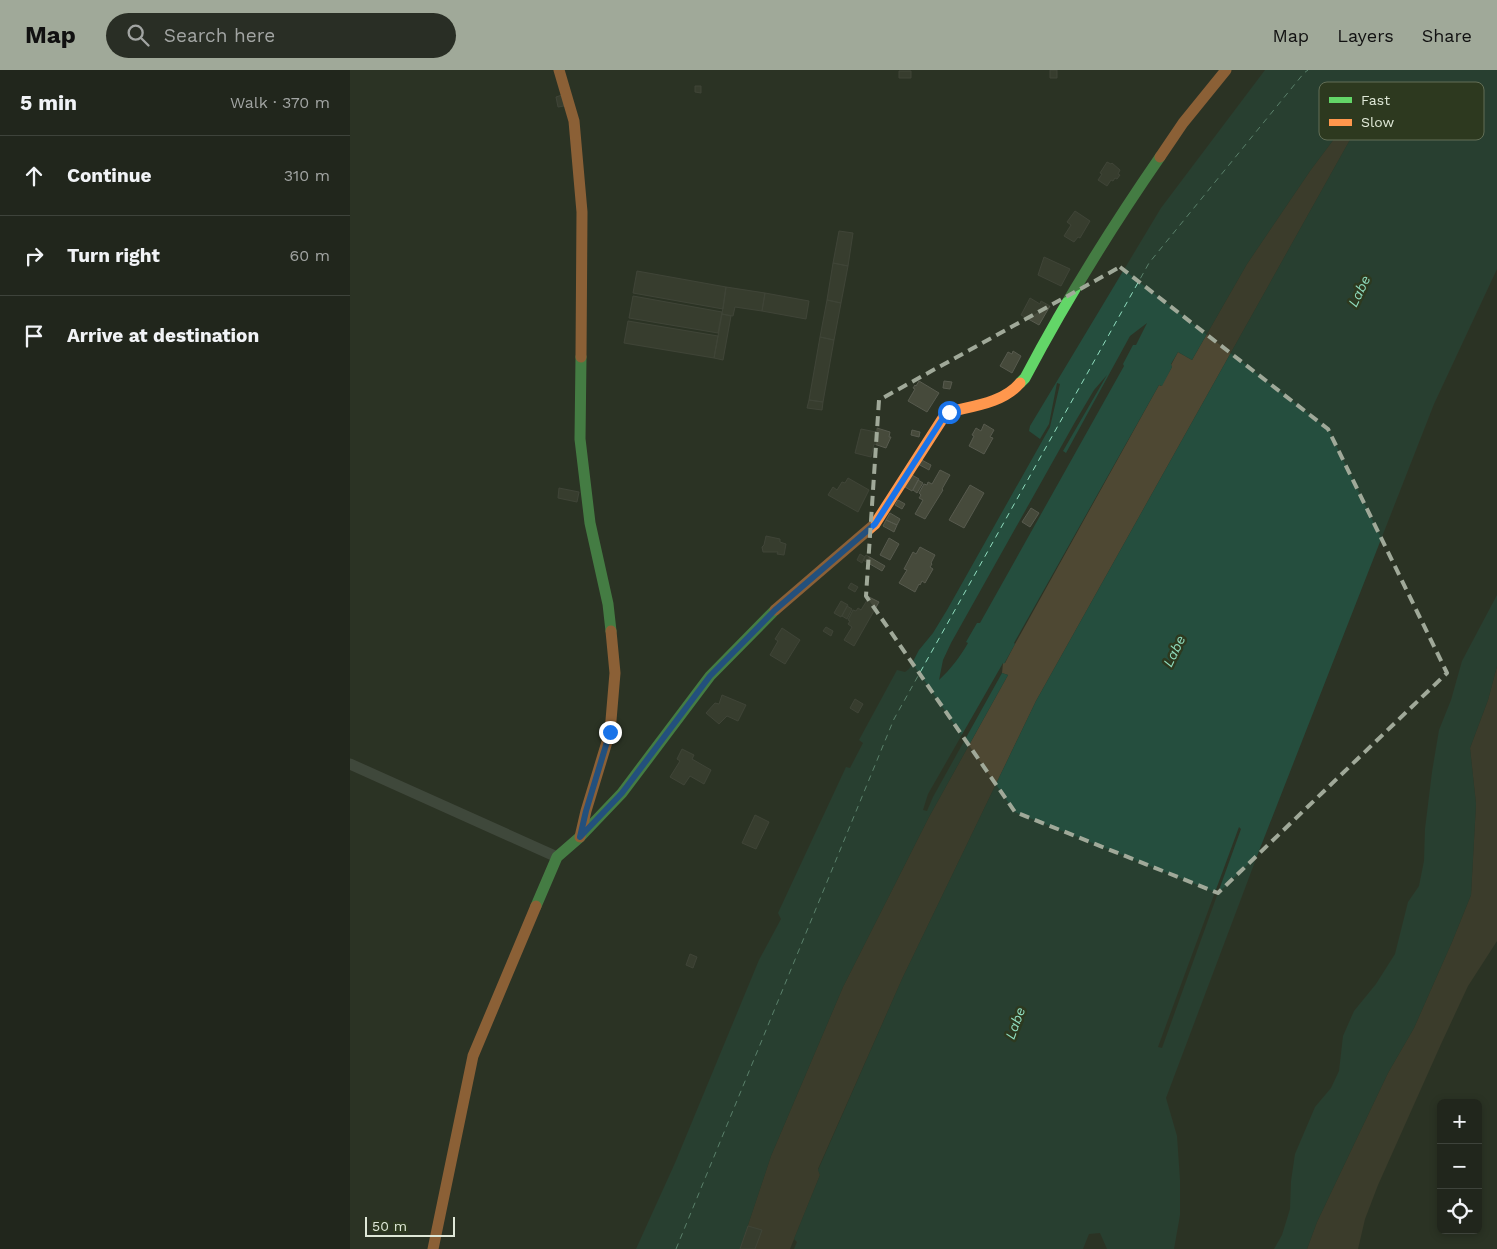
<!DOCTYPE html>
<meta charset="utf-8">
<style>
body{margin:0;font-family:"Work Sans",sans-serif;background:#292e25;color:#f1f3f6}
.controls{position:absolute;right:15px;bottom:15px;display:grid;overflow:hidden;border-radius:8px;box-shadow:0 2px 8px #0003}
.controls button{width:45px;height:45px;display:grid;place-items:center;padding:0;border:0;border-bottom:1px solid #3e433b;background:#21261c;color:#f1f3f6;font:25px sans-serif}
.scale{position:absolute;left:15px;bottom:12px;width:90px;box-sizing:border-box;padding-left:5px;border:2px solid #dfe8d7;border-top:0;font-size:14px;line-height:18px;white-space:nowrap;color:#dfe8d7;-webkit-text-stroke:4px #2d391f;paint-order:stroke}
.stop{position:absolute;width:15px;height:15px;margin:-11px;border:4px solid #1a73e8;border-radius:50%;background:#fff}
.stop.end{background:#1a73e8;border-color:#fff;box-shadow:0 1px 5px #0008}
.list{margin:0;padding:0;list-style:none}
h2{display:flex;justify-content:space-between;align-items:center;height:65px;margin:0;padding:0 20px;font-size:21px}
h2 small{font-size:16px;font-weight:400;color:#a2a5a3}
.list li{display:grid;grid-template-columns:32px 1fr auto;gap:15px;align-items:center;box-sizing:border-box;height:80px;padding:0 20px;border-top:1px solid #3e433b}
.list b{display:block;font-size:19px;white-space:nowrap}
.list em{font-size:16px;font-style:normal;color:#a2a5a3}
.icon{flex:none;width:28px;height:28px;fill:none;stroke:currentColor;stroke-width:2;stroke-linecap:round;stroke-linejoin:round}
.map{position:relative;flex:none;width:1147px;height:1179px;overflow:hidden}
header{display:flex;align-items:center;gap:30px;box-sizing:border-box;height:70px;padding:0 25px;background:#a0a999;color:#111}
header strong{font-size:24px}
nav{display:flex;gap:28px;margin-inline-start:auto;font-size:18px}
.search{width:350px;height:45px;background:#292e25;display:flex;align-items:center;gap:12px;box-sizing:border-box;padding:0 18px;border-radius:28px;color:#a2a5a3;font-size:19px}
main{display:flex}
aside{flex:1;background:#21261c}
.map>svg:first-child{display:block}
</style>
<header>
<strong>Map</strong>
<div class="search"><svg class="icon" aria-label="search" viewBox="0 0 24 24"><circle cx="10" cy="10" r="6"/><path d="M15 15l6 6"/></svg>Search here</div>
<nav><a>Map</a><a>Layers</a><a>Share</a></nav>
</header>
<main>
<aside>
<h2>5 min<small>Walk · 370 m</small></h2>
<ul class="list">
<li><svg class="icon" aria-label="ahead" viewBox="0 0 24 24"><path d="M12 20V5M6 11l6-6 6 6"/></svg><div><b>Continue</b></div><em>310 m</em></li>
<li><svg class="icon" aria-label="right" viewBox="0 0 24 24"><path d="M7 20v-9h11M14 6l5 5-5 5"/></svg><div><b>Turn right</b></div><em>60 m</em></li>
<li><svg class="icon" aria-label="arrive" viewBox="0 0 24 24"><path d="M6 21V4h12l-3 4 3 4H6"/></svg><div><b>Arrive at destination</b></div></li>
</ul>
</aside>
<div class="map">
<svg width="1147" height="1179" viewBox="0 0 1147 1179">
<rect width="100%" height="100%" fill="#2c3325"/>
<!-- green -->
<path fill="#4e4833" d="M 993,57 L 1006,59 L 686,631 L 552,909 L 468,1099 L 470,1105 L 440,1179 L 390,1179 L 421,1086 L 493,917 L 579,747 L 658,605 L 652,603 L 653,593 L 655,593 L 665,574 L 809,315 L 811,316 L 822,297 L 821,295 L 828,282 L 842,290 L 897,194 L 960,101 Z
M 1147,596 L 1147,871 L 1118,916 L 1091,974 L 1028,1115 L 1015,1149 L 1008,1179 L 957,1179 L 967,1152 L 1038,1003 L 1064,958 L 1102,872 L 1121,825 L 1126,734 L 1120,678 L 1138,630 Z"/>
<!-- water -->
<path fill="#254e3e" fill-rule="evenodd" d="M 915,0 L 1147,0 L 1147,199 L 1084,334 L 909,781 L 816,1028 L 827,1066 L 830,1110 L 830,1145 L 824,1179 L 757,1179 L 750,1163 L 739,1164 L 733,1179 L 444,1179 L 447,1172 L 444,1169 L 470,1105 L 468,1100 L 552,909 L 686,631 L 1006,59 L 993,57 L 960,101 L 897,194 L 842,290 L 828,282 L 821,294 L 822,297 L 812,316 L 809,315 L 664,573 L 665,574 L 654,594 L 653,593 L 578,724 L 573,740 L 577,741 L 583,727 L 652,603 L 658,605 L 579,747 L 493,917 L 421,1086 L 390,1179 L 286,1179 L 325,1093 L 409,890 L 431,849 L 428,843 L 496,697 L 500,698 L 513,673 L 509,670 L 547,600 L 555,602 L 559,599 L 569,580 L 583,563 L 597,540 L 700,357 L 710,314 L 707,313 L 699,354 L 690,369 L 679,361 L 680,356 L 811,138 ZM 797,253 L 786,275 L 783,275 L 773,294 L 774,296 L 630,553 L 627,553 L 616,572 L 618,573 C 610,587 600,600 589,610 L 593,590 L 601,573 L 725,352 L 744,320 L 757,305 L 713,381 L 716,383 L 780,266 ZM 889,757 L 891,759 L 812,978 L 808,977 Z
M 1147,525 L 1147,596 L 1138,630 L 1120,678 L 1126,734 L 1121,825 L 1102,872 L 1064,958 L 1038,1003 L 967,1152 L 957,1179 L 924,1179 L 932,1165 L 940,1139 L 941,1111 L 945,1084 L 965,1037 L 981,1018 L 989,1001 L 993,966 L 1004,941 L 1026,914 L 1045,884 L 1058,832 L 1069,816 L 1074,791 L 1075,759 L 1082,702 L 1089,660 L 1101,630 L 1112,591 Z"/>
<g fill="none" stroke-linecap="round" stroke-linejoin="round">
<!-- ferry -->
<path stroke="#90ddbf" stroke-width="1" stroke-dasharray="6 5" stroke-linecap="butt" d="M 326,1179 L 544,649 L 799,193 L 954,3 L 958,0"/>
</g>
<!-- building -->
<path fill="#464a3b" stroke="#575a4e" d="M 700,0 L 707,0 L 707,8 L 700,8 Z
M 549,1 L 561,1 L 561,8 L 549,8 Z
M 345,16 L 351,16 L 351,23 L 345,22 Z
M 212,25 L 214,36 L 208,37 L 206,27 Z
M 757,92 L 761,94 L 762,93 L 770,100 L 768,104 L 770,105 L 767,109 L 765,108 L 763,111 L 761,110 L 757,116 L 748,110 L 752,104 L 750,103 Z
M 725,141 L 740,151 L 730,168 L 728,167 L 724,172 L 714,166 L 721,155 L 717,152 Z
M 489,161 L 503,163 L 498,196 L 483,193 Z
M 694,187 L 720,199 L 711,216 L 688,205 Z
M 483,193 L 498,196 L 491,233 L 477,230 Z
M 287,201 L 376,217 L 373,239 L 283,223 Z
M 376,217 L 415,223 L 412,241 L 385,237 L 383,246 L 372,244 Z
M 415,223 L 459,231 L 456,249 L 412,241 Z
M 283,226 L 372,242 L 368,263 L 279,248 Z
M 680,228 L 690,234 L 691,231 L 700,236 L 689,255 L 671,245 Z
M 477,230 L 491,233 L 484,270 L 470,267 Z
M 372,244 L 381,246 L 373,290 L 364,288 Z
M 278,251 L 368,266 L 364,288 L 274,273 Z
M 470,267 L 484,270 L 473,332 L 459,330 Z
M 663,281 L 671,286 L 662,303 L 650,296 L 658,282 L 662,284 Z
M 569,311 L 589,323 L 577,342 L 558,331 L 565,319 L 563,318 L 565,315 L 566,316 Z
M 594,311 L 602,312 L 600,319 L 593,318 Z
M 459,330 L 473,332 L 472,340 L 457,338 Z
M 634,354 L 644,360 L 640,367 L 643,368 L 634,384 L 619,376 L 624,366 L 622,365 L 626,358 L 631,361 Z
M 527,358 L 540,362 L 539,367 L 541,367 L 536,378 L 524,374 L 521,387 L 505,383 L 511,359 L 526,362 Z
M 562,360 L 570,362 L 569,367 L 561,365 Z
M 570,389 L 581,395 L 579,400 L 568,394 Z
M 590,400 L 600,405 L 592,419 L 593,420 L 575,449 L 565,444 L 573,430 L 569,428 L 571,425 L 569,423 L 574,414 L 577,415 L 578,412 L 582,414 Z
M 562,405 L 569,409 L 562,421 L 555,417 Z
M 498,408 L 519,420 L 508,442 L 478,425 L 483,417 L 487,420 L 492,412 L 495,413 Z
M 568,410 L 573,413 L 567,423 L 563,420 Z
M 620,415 L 634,423 L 614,458 L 599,450 Z
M 209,418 L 229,422 L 227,432 L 208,428 Z
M 548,430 L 555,434 L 552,439 L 545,435 Z
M 681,438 L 689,443 L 680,457 L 672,452 Z
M 540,443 L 550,449 L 547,455 L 536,450 Z
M 536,450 L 547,455 L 544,462 L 533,456 Z
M 416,466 L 430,469 L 430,472 L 436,474 L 434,485 L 427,484 L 428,482 L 413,482 L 412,477 L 414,475 Z
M 539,468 L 549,474 L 540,490 L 530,485 Z
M 570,477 L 585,485 L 581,493 L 582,494 L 580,497 L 583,499 L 575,513 L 572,511 L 570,515 L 569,514 L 565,522 L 549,513 L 557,500 L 554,499 L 563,482 L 566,484 Z
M 510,484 L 515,487 L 512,493 L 507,490 Z
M 516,485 L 535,496 L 532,501 L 513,490 Z
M 501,513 L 508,517 L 505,522 L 498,518 Z
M 519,527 L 529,532 L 504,576 L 494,570 L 502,557 L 498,554 L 500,551 L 498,550 L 503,540 L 506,541 L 508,538 L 511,540 Z
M 491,531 L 498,535 L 491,547 L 484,543 Z
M 497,536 L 502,539 L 497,549 L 492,546 Z
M 476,557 L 483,561 L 481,566 L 473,561 Z
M 432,558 L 450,570 L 435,594 L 420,585 L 428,571 L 425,569 Z
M 372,625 L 396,635 L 388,651 L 377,646 L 369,654 L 356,643 L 365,633 L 369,634 Z
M 505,629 L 513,634 L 508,643 L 500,638 Z
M 332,679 L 344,685 L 342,689 L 361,700 L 354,714 L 340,706 L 334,715 L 320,707 L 330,691 L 327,689 Z
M 405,745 L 419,752 L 406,779 L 392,773 Z
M 340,884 L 347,887 L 343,898 L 336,895 Z
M 398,1156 L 412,1160 L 405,1179 L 390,1179 Z"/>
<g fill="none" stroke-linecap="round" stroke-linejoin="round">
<!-- street -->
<path stroke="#586258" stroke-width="11" d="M 0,694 L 207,787"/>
<!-- fast -->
<path stroke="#63d668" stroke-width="11" d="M 231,287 L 230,369 L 240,453 L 258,534 L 261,561
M 670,313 L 675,308 C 715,232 761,158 810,87
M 186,836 L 207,787 L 230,767 L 272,723 L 360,606 L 425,540"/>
<!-- slow -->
<path stroke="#ff974d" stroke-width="11" d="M 209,0 L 224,51 L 232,142 L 231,287
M 810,87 L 833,53 L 876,0
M 425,540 L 525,454 L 593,348 L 599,342 C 623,336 653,333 670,313
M 230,767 L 236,741 L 260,662 L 265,603 L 261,561
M 83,1179 L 123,986 L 186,836"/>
</g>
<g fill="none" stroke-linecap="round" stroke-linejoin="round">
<!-- route -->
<path stroke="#1a73e8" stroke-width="6" d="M 260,662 L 236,741 L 230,767 L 272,723 L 360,606 L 425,540 L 525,454 L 593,348 L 599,342"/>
</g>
<!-- marked area -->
<path d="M0 0H1147V1179H0ZM 770,197 L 978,359 L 1097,603 L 868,823 L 665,742 L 516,526 L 529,330 Z" fill="#2c3325" fill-opacity=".55" fill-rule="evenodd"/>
<path fill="none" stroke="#a0a999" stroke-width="4" stroke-dasharray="10 6" stroke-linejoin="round" d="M 770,197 L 978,359 L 1097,603 L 868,823 L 665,742 L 516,526 L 529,330 Z"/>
<g text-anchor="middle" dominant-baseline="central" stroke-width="5" stroke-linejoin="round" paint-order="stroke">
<!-- water labels -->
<g font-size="14" font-style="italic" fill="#90ddbf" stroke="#2d391f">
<text transform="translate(1009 221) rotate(-64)">Labe</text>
<text transform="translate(824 581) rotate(-64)">Labe</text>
<text transform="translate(665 953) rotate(-70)">Labe</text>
</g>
</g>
<!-- legend -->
<rect x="969" y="12" width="165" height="58" rx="8" fill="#2d391f" stroke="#626e56" stroke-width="1"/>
<rect x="979" y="27" width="23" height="6" fill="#63d668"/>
<rect x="979" y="49" width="23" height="7" fill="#ff974d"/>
<g font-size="14" fill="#dfe8d7">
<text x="1011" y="35">Fast</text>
<text x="1011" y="57">Slow</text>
</g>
</svg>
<div class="controls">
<button>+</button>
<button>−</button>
<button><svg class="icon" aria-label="locate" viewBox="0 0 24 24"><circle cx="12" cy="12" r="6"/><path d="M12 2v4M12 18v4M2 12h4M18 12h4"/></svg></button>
</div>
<div class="scale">50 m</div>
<div class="stop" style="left:599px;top:342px"></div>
<div class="stop end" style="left:260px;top:662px"></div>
</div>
</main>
